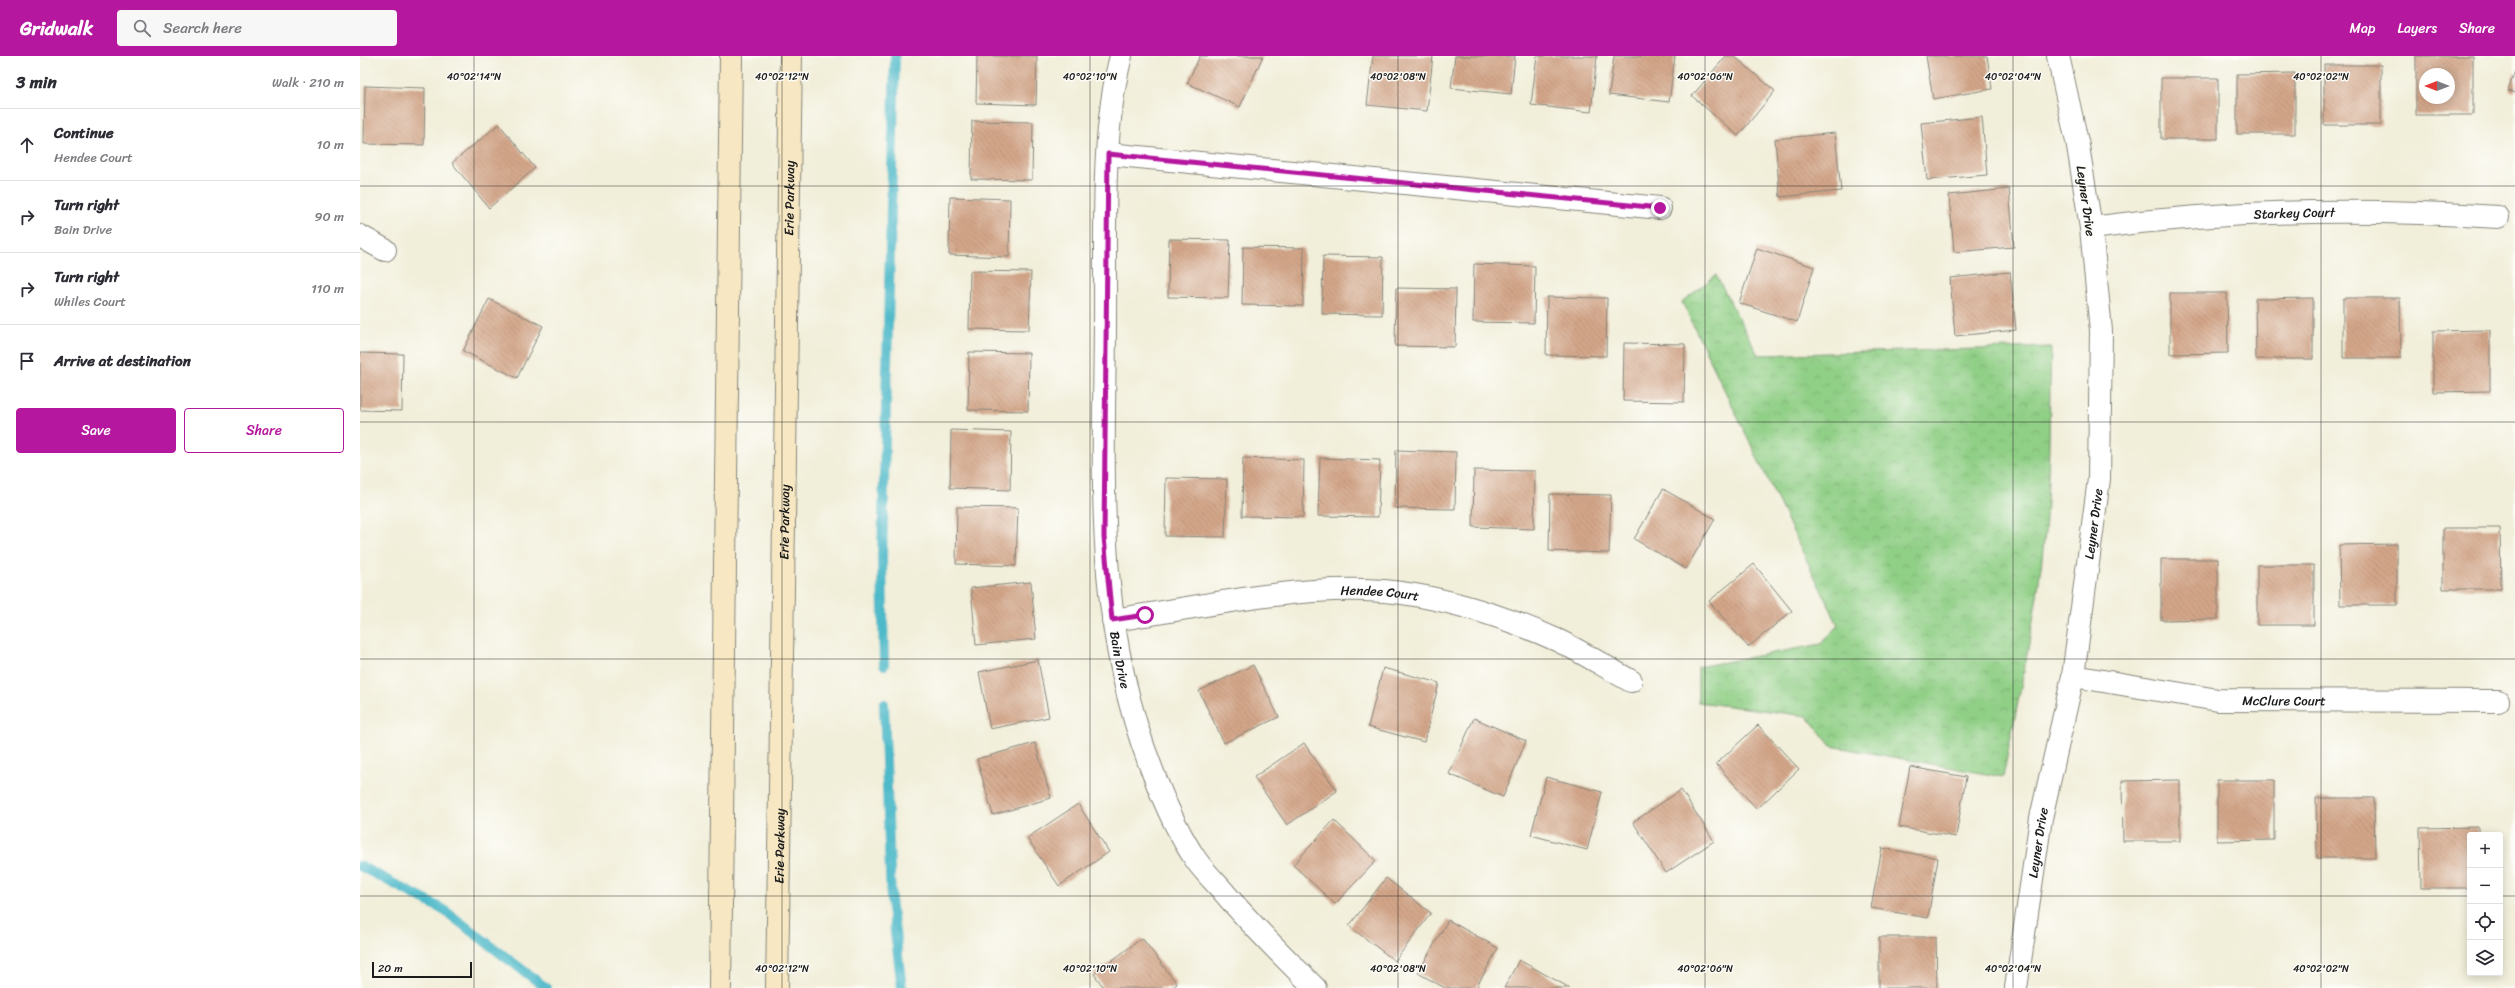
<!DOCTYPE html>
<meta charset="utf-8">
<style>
body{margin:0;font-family:Sriracha,sans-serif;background:#f7f7f7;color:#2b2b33}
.controls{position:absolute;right:12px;bottom:12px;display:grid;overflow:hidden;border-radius:4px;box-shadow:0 2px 10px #0003}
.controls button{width:36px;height:36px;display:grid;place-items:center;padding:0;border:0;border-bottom:1px solid #e1e1e2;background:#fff;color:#2b2b33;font:20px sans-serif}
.compass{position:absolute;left:2059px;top:12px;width:36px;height:36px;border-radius:50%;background:#fff;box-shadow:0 2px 10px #0003;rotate:270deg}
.scale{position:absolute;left:12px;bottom:10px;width:100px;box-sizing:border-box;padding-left:4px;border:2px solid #1c1c1c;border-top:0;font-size:11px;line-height:14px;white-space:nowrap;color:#1c1c1c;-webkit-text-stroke:3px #fdfcf7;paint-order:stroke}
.stop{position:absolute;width:12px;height:12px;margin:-9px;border:3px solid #b5179e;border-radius:50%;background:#fff}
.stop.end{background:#b5179e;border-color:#fff;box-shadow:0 1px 4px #0008}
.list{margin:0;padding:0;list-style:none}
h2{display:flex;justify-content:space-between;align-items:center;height:52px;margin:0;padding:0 16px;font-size:17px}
h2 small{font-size:13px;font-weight:400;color:#7c7c81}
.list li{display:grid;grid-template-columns:26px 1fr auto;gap:12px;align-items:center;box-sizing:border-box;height:72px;padding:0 16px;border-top:1px solid #e1e1e2}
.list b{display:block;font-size:15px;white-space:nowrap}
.list p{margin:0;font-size:13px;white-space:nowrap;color:#7c7c81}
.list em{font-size:13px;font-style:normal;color:#7c7c81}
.actions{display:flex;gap:8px;padding:12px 16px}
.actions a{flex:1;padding:9px 0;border:1px solid #b5179e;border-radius:4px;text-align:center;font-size:14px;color:#b5179e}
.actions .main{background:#b5179e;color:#fff}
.icon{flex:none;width:22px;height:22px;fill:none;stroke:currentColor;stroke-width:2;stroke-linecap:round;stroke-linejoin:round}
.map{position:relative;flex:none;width:2155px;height:932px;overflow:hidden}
header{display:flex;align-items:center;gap:24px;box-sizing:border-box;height:56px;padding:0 20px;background:#b5179e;color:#fff}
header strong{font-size:19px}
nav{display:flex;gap:22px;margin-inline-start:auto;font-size:14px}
.search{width:280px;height:36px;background:#f7f7f7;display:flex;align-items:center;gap:10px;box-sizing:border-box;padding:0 14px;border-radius:4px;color:#7c7c81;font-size:15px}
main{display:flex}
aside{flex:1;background:#fff}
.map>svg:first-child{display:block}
</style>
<header>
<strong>Gridwalk</strong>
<div class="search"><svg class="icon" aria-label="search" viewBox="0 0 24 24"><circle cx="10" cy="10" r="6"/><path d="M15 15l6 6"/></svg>Search here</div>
<nav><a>Map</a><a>Layers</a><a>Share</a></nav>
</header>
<main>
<aside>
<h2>3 min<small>Walk · 210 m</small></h2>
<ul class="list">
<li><svg class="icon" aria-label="ahead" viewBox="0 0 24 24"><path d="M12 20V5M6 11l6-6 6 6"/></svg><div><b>Continue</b><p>Hendee Court</p></div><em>10 m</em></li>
<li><svg class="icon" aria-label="right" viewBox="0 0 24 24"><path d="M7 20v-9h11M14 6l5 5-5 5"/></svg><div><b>Turn right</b><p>Bain Drive</p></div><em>90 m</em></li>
<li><svg class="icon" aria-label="right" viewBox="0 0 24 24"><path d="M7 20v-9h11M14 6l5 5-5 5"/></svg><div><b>Turn right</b><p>Whiles Court</p></div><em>110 m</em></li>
<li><svg class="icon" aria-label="arrive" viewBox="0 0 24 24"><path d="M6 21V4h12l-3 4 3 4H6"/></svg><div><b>Arrive at destination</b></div></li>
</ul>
<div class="actions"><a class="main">Save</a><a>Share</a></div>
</aside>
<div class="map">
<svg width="2155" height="932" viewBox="0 0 2155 932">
<defs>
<pattern id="park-crowns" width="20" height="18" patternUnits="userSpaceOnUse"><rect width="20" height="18" fill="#90cf86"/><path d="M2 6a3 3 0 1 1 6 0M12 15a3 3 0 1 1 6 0" fill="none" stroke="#7cb173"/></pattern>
<pattern id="building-back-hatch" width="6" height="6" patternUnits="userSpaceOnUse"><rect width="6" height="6" fill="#d3a689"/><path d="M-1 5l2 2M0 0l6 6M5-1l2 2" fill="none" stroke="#b58e76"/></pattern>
</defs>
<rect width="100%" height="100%" fill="#fdfcf7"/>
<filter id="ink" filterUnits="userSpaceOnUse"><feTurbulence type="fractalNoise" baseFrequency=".025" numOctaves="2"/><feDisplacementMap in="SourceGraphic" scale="8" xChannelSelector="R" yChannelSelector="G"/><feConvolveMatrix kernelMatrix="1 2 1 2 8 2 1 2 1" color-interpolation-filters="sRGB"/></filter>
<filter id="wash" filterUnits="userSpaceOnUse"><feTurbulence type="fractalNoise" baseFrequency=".012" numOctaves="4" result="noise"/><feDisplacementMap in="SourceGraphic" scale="16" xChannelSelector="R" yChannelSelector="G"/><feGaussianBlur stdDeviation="0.9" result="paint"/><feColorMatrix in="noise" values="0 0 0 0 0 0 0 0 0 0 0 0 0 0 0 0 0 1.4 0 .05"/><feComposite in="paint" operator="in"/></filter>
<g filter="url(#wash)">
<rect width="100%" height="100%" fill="#f1eed9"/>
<!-- park -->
<path fill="url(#park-crowns)" stroke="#567651" d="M 1356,219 L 1398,299 L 1691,291 C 1689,352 1690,414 1685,476 C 1677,558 1659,640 1643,721 L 1471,690 L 1447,660 L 1338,646 L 1338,611 L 1461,588 L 1478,569 L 1322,246 Z"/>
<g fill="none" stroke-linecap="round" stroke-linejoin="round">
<!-- stream -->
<path stroke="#4eb9c9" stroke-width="10" d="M 524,609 L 522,503 L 535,0
M 524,648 L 531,844 L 542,932
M 0,810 L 84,854 L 186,932"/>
</g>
<g id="blocks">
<!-- building -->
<path fill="url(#building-back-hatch)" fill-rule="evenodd" d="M 617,0 L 677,0 L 676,49 L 616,47 Z
M 840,0 L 903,0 L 880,51 L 827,27 Z
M 1013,0 L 1073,0 L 1067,55 L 1007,49 Z
M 1095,0 L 1155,0 L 1151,38 L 1091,32 Z
M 1177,0 L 1237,0 L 1231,56 L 1171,49 Z
M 1254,0 L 1315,0 L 1309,46 L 1249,39 Z
M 1366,0 L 1374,0 L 1415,35 L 1378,80 L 1332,40 Z
M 1566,0 L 1627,0 L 1632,33 L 1573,43 Z
M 2056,0 L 2113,0 L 2113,59 L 2056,59 ZM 2065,18 L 2089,18 L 2089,42 L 2065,42 Z
M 1964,9 L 2021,9 L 2021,69 L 1964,69 Z
M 2155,15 L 2155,37 L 2148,35 Z
M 1935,17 L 1935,78 L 1877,78 L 1877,18 Z
M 1801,22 L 1858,22 L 1858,83 L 1801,83 Z
M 5,30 L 65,32 L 64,89 L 4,88 Z
M 1622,61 L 1627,119 L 1567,124 L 1561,67 Z
M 612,65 L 673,66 L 672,124 L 611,123 Z
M 139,68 L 175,112 L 129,152 L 92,107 Z
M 1475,77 L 1481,135 L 1420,141 L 1415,83 Z
M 1649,133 L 1654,191 L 1594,196 L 1589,139 Z
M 590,141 L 650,143 L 649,201 L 589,199 Z
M 809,183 L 870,184 L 868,242 L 808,241 Z
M 883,191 L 944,192 L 943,250 L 882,249 Z
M 1397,192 L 1454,211 L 1437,266 L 1379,247 Z
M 963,200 L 1023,201 L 1022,259 L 962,258 Z
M 1114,208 L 1175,210 L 1174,267 L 1113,266 Z
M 610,215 L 671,216 L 669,274 L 609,273 Z
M 1650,216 L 1656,274 L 1595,280 L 1590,222 Z
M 1036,232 L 1096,233 L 1095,291 L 1035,290 Z
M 1810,237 L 1867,237 L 1868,297 L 1810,298 Z
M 1187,241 L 1247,242 L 1246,300 L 1186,299 Z
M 1953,242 L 1953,303 L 1896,303 L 1895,243 Z
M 1983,242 L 2040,242 L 2041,302 L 1983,302 Z
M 129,243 L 183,270 L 157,322 L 103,295 Z
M 2130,274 L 2130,335 L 2073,336 L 2073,275 Z
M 1264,287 L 1325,288 L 1324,346 L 1263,345 Z
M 609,296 L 669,297 L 668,355 L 608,354 Z
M 0,297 L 43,298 L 42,355 L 0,354 Z
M 591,374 L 651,376 L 650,434 L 590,432 Z
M 1036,394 L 1096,396 L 1095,453 L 1035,452 Z
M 883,402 L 944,404 L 943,461 L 882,460 Z
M 960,402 L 1020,404 L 1018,461 L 958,460 Z
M 1114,414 L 1175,415 L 1174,473 L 1113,471 Z
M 806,422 L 867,423 L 865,481 L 805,480 Z
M 1303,433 L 1355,463 L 1326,513 L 1274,483 Z
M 1190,438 L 1251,439 L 1249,497 L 1189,495 Z
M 597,451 L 658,452 L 656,510 L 596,508 Z
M 2083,472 L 2140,472 L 2141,533 L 2083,533 Z
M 2037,488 L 2037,549 L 1980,549 L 1979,489 Z
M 1801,503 L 1858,503 L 1858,563 L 1801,564 Z
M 1394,508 L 1432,555 L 1388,591 L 1349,545 Z
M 1897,509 L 1954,509 L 1954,569 L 1897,569 Z
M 671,526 L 676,583 L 616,589 L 611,532 Z
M 678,604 L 689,661 L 630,673 L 619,616 Z
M 893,609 L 919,661 L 864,687 L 839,635 Z
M 1023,612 L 1079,627 L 1064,686 L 1008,671 Z
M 1114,662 L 1166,685 L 1143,741 L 1089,718 Z
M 1398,669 L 1439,713 L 1397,753 L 1356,708 Z
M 675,687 L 691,742 L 633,759 L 617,703 Z
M 944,687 L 977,735 L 927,769 L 894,721 Z
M 1550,711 L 1606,721 L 1596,781 L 1539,771 Z
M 1186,721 L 1242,736 L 1227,794 L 1171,779 Z
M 1820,724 L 1820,785 L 1763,785 L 1762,725 Z
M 1857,724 L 1914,724 L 1914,784 L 1857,785 Z
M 1321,734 L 1354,785 L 1306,817 L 1273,766 Z
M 1956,742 L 2014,742 L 2015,802 L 1957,802 Z
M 718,748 L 749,796 L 699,830 L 667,782 Z
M 974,764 L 1016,805 L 975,848 L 933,809 Z
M 2118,771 L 2118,779 L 2110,779 L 2110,832 L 2061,832 L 2060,772 Z
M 1522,792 L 1578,802 L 1568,862 L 1511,852 Z
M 1026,822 L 1071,857 L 1035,905 L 989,870 Z
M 1088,864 L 1138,892 L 1116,932 L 1085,932 L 1058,917 Z
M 1519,881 L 1576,881 L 1577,932 L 1519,932 Z
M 782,882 L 817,928 L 811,932 L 744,932 L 734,918 Z
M 1159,904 L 1210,932 L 1144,932 Z"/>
</g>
</g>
<g filter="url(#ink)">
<use href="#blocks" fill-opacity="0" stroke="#86857a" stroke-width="1"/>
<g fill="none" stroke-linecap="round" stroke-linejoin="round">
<!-- minor casing -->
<g stroke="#86857a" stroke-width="24">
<g id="minor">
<path id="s1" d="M 761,0 C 740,80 746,186 745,269 C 744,424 734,567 792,714 C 804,746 817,776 836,804 C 843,814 853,824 862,834 C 891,869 923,900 955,932"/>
<path d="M 748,98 L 1300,152"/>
<path id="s2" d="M 1731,172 C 1865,154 2003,152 2138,161"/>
<path d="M 0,180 L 25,194"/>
<path id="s3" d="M 753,564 C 836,552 920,532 1004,534 C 1067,535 1142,559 1199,585 C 1224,597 1247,612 1271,625"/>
<path id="s4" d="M 1713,620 L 1858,644 L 2138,645"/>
<path id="s5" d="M 1656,932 L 1681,762 L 1713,620 L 1739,423 L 1741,275 L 1731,172 L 1718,90 L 1698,0"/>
</g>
</g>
<!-- secondary casing -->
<g stroke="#86857a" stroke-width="24">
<g id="secondary">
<path d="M 360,932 L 371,0"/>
<path id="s6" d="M 417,932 L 431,0"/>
</g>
</g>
<!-- minor -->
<use href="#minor" stroke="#fff" stroke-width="22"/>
<!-- secondary -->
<use href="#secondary" stroke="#f7e8c3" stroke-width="22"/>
</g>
</g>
<g fill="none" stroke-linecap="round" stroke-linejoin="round" filter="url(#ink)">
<!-- route -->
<path stroke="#b5179e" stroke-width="5" d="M 785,559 L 752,564 L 744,481 L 748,98 L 1300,152"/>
</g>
<!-- ticks -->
<path fill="none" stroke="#1c1c1c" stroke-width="1" stroke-opacity="0.45" d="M 114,0 L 114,932M 422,0 L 422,932M 730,0 L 730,932M 1038,0 L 1038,932M 1345,0 L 1345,932M 1653,0 L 1653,932M 1961,0 L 1961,932M 0,130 L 2155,130M 0,366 L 2155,366M 0,603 L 2155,603M 0,840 L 2110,840M 2140,840 L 2155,840"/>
<g text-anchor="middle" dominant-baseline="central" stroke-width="3" stroke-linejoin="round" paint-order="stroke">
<!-- street labels -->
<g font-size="13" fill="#1c1c1c" stroke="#fdfcf7">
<text stroke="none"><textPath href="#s6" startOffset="790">Erie Parkway</textPath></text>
<text transform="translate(1726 145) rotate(82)">Leyner Drive</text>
<text stroke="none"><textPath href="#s2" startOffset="204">Starkey Court</textPath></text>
<text stroke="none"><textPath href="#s6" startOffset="466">Erie Parkway</textPath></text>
<text stroke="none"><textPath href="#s5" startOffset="471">Leyner Drive</textPath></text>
<text stroke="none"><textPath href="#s3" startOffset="269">Hendee Court</textPath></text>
<text stroke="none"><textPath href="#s1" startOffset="606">Bain Drive</textPath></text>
<text stroke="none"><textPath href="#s4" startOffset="213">McClure Court</textPath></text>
<text stroke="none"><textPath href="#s5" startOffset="147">Leyner Drive</textPath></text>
<text stroke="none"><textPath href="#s6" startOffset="142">Erie Parkway</textPath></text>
</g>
</g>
<g font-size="10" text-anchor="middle" fill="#1c1c1c" stroke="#fdfcf7" stroke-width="3" stroke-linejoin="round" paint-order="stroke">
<text x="114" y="24">40°02'14"N</text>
<text x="422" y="24">40°02'12"N</text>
<text x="730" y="24">40°02'10"N</text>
<text x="1038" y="24">40°02'08"N</text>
<text x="1345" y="24">40°02'06"N</text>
<text x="1653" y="24">40°02'04"N</text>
<text x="1961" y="24">40°02'02"N</text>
<text x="422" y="916">40°02'12"N</text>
<text x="730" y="916">40°02'10"N</text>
<text x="1038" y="916">40°02'08"N</text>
<text x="1345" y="916">40°02'06"N</text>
<text x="1653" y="916">40°02'04"N</text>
<text x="1961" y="916">40°02'02"N</text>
</g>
</svg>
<div class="controls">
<button>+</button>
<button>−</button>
<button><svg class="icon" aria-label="locate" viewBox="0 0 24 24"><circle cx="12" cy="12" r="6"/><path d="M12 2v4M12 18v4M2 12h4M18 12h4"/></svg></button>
<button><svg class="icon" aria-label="layers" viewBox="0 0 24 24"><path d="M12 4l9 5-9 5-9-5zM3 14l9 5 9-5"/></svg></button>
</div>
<svg class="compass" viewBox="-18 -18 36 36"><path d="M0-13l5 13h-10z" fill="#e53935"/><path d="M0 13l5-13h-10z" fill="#7c7c81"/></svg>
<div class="scale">20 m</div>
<div class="stop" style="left:785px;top:559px"></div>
<div class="stop end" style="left:1300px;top:152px"></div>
</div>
</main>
